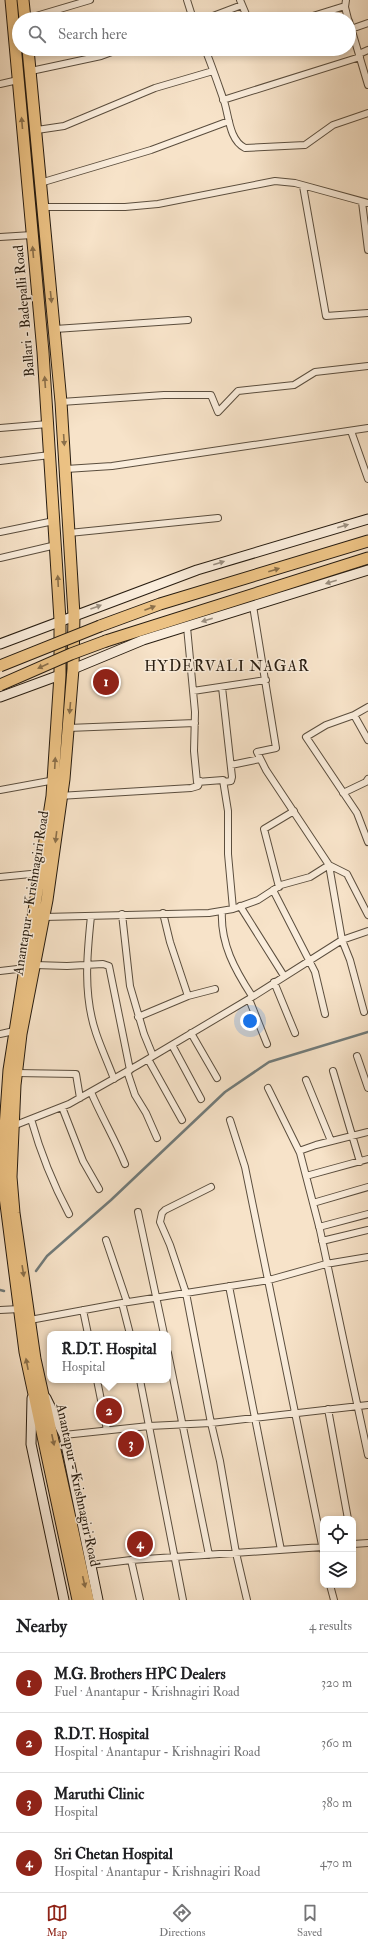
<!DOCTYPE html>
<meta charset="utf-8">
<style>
body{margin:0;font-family:"IM FELL Double Pica",serif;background:#f2f2f2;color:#202124}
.controls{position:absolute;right:12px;bottom:12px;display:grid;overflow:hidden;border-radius:8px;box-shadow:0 2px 6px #0003}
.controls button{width:36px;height:36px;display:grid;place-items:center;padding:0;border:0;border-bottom:1px solid #e0e0e0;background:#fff;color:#202124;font:20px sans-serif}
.you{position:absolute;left:250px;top:1021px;width:14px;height:14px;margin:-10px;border:3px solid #fff;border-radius:50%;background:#1a73e8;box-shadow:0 0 0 6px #1a73e833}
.badge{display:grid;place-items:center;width:26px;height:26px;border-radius:50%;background:#8f2418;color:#fff;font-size:13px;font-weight:700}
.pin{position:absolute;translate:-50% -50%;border:2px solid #fff;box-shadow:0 1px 4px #0006}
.popup{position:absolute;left:47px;top:1331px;width:124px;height:52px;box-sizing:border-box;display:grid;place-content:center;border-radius:8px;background:#fff;filter:drop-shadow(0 1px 3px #0005);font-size:13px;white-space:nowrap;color:#757577}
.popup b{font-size:15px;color:#202124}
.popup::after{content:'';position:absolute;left:50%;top:100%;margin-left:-8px;border:8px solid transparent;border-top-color:#fff}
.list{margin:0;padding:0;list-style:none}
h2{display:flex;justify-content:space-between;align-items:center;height:52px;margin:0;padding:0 16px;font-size:17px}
h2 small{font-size:13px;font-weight:400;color:#757577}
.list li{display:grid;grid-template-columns:26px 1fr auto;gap:12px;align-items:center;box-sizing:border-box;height:60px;padding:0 16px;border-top:1px solid #e0e0e0}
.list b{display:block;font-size:15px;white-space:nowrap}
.list p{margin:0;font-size:13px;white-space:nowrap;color:#757577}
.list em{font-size:13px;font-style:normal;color:#757577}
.icon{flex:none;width:22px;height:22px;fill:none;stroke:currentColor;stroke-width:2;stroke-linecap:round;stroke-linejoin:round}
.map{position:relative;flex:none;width:368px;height:1600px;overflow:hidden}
.search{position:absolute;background:#fff;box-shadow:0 2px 6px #0003;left:12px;right:12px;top:12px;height:44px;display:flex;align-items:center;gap:10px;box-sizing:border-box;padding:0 14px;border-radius:22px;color:#757577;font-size:15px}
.sheet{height:292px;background:#fff}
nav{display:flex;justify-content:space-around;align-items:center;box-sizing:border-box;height:56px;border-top:1px solid #e0e0e0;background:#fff;font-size:11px;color:#757577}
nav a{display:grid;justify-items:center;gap:2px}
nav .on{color:#8f2418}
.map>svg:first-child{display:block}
</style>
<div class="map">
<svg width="368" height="1600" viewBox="0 0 368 1600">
<rect width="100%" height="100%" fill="#f7e3c9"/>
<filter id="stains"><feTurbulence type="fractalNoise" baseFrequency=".005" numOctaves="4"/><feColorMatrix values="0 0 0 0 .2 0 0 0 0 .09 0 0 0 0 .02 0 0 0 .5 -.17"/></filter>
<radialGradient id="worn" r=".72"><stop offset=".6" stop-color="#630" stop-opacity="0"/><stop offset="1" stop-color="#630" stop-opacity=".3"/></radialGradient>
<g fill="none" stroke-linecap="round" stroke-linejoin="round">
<!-- stream -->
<path stroke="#717b7a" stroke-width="2.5" d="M 36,1271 L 47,1256 L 111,1200 L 225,1092 L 269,1062 L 368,1032
M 0,1290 L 4,1291"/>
<!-- street casing -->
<g stroke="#5b4e3e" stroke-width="8">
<path id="street" d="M 187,0 L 193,19
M 240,0 L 248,19
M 346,0 L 345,7 L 348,19
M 26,19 L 90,0
M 205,19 L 242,5
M 303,19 L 345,6
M 349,21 L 368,85
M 351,29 L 368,23
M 205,49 C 212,66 218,84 224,101 C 229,116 229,140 245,148 L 305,145 L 333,125 L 368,113
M 359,54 L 368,50
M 31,71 L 101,56 L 120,49
M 0,84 L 18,80
M 223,100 L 360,57
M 37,130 L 64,126 L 155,88 L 213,71
M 40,183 L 151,150 L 229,121
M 303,186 L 326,316 L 368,313
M 362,202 L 368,250
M 42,207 L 125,207 L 158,204 L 275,181 L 295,183 L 368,203
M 0,237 L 32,235
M 55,329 L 188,320
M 61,402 L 164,395 L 211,395 L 218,412 L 238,391 L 294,385 L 315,372 L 368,366
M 0,428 L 48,424
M 351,431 L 368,479
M 0,461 L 50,455
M 66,469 L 112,466 L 368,428
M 0,532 L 54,521
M 69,533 L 218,518
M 0,558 L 56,545
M 187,627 L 195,712 L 194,751 L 197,782 L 223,780 L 228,811 L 228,854 L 233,909 L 258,900 L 281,885 L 310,877 L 329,865 L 266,770 L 257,752 L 276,748 L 253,606
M 222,687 L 232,777 L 231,781 L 224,782
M 193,691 L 266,680
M 368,707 L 354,715 L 368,740
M 354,715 L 326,725 L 306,737 L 357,813 L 368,842
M 68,728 L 195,723
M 231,765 L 260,759
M 0,790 L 55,780
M 343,793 L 366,782 L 368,779
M 59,796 L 191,788 L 198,786 L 200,781
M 0,877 L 41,873
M 279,887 L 264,829 L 294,811
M 273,890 L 315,972 L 325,1014
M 240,906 L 284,976
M 222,911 C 220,943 235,970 252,996
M 163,913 L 170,942 L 188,996
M 122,914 L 130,986 L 144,1034 L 153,1056
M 91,916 C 87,954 83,995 96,1033 C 101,1048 108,1063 114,1079
M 44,917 L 209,913 L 233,909
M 35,965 L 67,966 L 103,964 L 109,966 L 130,1070
M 0,971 L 26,968
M 274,982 L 295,1033
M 249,999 L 267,1044
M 364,1012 L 350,960 L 342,940 L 329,865 L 347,874 L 368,915
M 138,1017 L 188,996 L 215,989
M 191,1033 L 217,1078
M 0,1034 L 14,1031
M 172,1045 L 201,1099
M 357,1056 L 368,1088
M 148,1059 L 182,1120
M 127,1071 L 135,1095 L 146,1113 L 157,1138
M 333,1071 L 360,1162
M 16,1073 L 76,1074 L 80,1098
M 306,1080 L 331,1141
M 268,1088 L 300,1153 L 320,1230 L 368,1455
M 91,1092 C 101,1116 115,1139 125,1164
M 62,1107 L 83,1161 L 99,1189
M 31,1119 C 40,1151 53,1184 69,1214
M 230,1120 L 245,1167 L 323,1550
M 13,1126 L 69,1104 L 138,1065 L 249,999 L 342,940 L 368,931
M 299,1151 L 316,1145 L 368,1132
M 306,1176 L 368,1159
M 211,1187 L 165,1210 L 162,1213 L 160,1222 L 170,1245 L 186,1293 L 211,1423 L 220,1461 L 236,1553 L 247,1600
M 313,1203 L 368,1187
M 138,1212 L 164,1334
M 319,1227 L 368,1214
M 106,1240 L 127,1302
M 322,1241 L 368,1230
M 229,1286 L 281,1550
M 122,1303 L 130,1334
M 0,1310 L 20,1309
M 83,1310 L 88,1334
M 30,1320 L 122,1303 L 269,1280 L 326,1264 L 368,1257
M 168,1353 L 209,1555
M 97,1380 L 107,1430
M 140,1380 L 183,1600
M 328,1409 L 348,1519
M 64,1435 L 149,1426 L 211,1423 L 368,1405
M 353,1544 L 368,1543
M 131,1560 L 140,1600
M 90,1565 L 131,1560 L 323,1547
M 330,1585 L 334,1600"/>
</g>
<!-- secondary casing -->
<g stroke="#271c10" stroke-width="11">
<path id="secondary" d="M 0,644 L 197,570 L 368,519
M 73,669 L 143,640 L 368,570
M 0,697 L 60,675
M 32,1398 L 31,1444 L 64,1600
M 46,1398 L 64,1435 L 98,1600"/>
</g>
<!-- highway casing -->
<g stroke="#271c10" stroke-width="13">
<path id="highway" d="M 11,0 L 43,352 L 60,620 L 60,675 L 52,796 L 9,1070 L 3,1157 L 3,1181 L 25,1352 L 78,1600
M 23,0 L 25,19
M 28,49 L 61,402 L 74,615 L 73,669 L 64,779 L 47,900 L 21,1034 L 15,1085 L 11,1177 L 14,1213 L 35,1359 L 88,1600
M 100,626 L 160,604 L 368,541
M 106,641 L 368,558"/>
</g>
<!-- street -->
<use href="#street" stroke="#faeddc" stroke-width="6"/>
<!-- secondary -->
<use href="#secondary" stroke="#faeddc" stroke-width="9"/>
<!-- highway -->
<use href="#highway" stroke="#ecc284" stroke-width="11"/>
<!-- highway-bridge casing -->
<g stroke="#271c10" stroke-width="13" stroke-linecap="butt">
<path id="highway-bridge" d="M 0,666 L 100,626
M 0,685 L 71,654 L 106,641"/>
</g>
<!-- highway-bridge -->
<use href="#highway-bridge" stroke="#ecc284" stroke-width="11"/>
</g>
<!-- one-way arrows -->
<defs><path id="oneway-solid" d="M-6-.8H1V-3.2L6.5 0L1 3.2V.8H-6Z"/></defs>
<g fill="#8a6f4a">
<use href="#oneway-solid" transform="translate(22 123) rotate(-95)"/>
<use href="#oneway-solid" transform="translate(33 252) rotate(-95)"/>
<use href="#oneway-solid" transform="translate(51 297) rotate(84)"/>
<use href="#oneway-solid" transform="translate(45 382) rotate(-94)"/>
<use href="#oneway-solid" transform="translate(64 440) rotate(86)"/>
<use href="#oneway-solid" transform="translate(274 570) rotate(-17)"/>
<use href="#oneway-solid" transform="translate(58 581) rotate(-93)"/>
<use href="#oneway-solid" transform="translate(150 608) rotate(-21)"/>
<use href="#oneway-solid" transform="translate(43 666) rotate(156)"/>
<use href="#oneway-solid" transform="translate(70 708) rotate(95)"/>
<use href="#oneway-solid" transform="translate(55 763) rotate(-87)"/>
<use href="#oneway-solid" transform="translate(56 837) rotate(97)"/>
<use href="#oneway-solid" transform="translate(23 1271) rotate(81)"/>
<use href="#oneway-solid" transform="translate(27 1364) rotate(-101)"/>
<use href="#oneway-solid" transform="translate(53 1440) rotate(78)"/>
<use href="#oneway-solid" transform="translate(84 1582) rotate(77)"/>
</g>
<g fill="#9b8f80">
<use href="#oneway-solid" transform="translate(343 526) rotate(-16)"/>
<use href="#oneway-solid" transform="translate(219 563) rotate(-17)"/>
<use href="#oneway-solid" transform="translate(331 582) rotate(163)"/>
<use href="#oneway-solid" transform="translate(96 607) rotate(-20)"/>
<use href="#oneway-solid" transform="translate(207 620) rotate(163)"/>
</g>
<g text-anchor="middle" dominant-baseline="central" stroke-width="3" stroke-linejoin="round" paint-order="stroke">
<!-- street labels -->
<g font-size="14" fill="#271c10" stroke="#faeddc">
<text transform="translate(24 311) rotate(-95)">Ballari - Badepalli Road</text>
<text transform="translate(31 893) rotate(-81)">Anantapur - Krishnagiri Road</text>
<text transform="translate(78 1485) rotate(78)">Anantapur - Krishnagiri Road</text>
</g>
<!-- neighbourhood labels -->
<g font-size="15" letter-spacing="1" fill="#271c10" stroke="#faeddc">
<text x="227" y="666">HYDERVALI NAGAR</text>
</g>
</g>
<rect width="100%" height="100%" filter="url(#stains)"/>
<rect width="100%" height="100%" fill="url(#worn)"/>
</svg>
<div class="controls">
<button><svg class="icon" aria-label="locate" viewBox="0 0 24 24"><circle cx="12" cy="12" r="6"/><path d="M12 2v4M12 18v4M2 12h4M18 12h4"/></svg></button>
<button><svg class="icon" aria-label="layers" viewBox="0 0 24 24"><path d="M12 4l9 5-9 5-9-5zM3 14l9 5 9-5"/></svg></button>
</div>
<div class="you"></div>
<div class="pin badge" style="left:106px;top:682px">1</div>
<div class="pin badge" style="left:109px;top:1411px">2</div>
<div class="popup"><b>R.D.T. Hospital</b>Hospital</div>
<div class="pin badge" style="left:131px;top:1444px">3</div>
<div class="pin badge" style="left:140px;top:1544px">4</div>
<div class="search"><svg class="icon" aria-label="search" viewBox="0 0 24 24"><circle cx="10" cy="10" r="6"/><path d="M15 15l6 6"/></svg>Search here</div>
</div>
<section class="sheet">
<h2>Nearby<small>4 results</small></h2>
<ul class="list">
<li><span class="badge">1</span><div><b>M.G. Brothers HPC Dealers</b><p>Fuel · Anantapur - Krishnagiri Road</p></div><em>320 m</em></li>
<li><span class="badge">2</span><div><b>R.D.T. Hospital</b><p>Hospital · Anantapur - Krishnagiri Road</p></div><em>360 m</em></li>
<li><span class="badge">3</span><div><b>Maruthi Clinic</b><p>Hospital</p></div><em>380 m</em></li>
<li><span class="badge">4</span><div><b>Sri Chetan Hospital</b><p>Hospital · Anantapur - Krishnagiri Road</p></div><em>470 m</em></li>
</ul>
</section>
<nav>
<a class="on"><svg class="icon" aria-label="map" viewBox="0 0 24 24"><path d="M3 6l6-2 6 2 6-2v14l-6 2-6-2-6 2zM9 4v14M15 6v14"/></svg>Map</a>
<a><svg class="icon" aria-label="directions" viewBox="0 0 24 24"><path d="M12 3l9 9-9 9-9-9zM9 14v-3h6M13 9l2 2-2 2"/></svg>Directions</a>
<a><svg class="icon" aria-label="saved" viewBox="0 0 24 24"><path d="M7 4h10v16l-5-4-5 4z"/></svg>Saved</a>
</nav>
